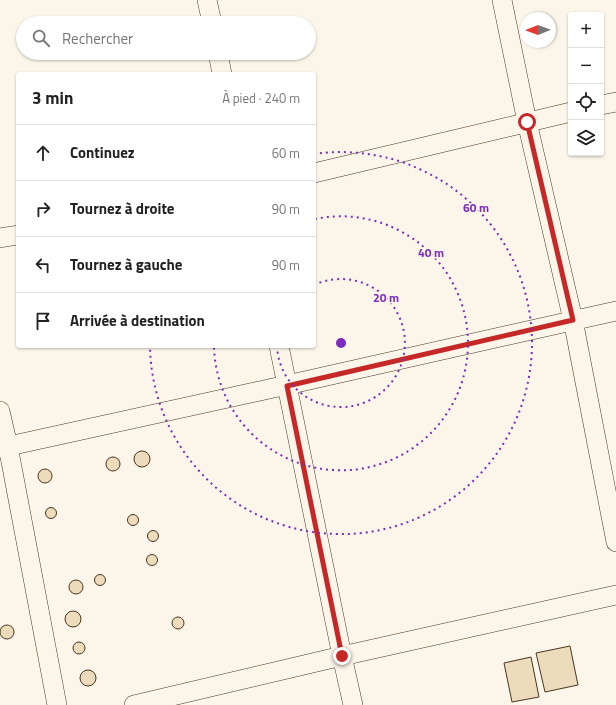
<!DOCTYPE html>
<html lang="fr">
<meta charset="utf-8">
<style>
body{margin:0;font-family:"Titillium Web",sans-serif;background:#f2f2f2;color:#222}
.controls{position:absolute;right:12px;top:12px;display:grid;overflow:hidden;border-radius:4px;box-shadow:0 1px 3px #0004}
.controls button{width:36px;height:36px;display:grid;place-items:center;padding:0;border:0;border-bottom:1px solid #e0e0e0;background:#fff;color:#222;font:20px sans-serif}
.compass{position:absolute;left:520px;top:12px;width:36px;height:36px;border-radius:50%;background:#fff;box-shadow:0 1px 3px #0004;rotate:269deg}
.stop{position:absolute;width:12px;height:12px;margin:-9px;border:3px solid #c62828;border-radius:50%;background:#fff}
.stop.end{background:#c62828;border-color:#fff;box-shadow:0 1px 4px #0008}
.list{margin:0;padding:0;list-style:none}
h2{display:flex;justify-content:space-between;align-items:center;height:52px;margin:0;padding:0 16px;font-size:17px}
h2 small{font-size:13px;font-weight:400;color:#767676}
.list li{display:grid;grid-template-columns:26px 1fr auto;gap:12px;align-items:center;box-sizing:border-box;height:56px;padding:0 16px;border-top:1px solid #e0e0e0}
.list b{display:block;font-size:15px;white-space:nowrap}
.list em{font-size:13px;font-style:normal;color:#767676}
.icon{flex:none;width:22px;height:22px;fill:none;stroke:currentColor;stroke-width:2;stroke-linecap:round;stroke-linejoin:round}
.map{position:relative;flex:none;width:616px;height:705px;overflow:hidden}
.search{position:absolute;background:#fff;box-shadow:0 1px 3px #0004;left:16px;top:16px;width:300px;height:44px;display:flex;align-items:center;gap:10px;box-sizing:border-box;padding:0 14px;border-radius:22px;color:#767676;font-size:15px}
.panel{position:absolute;background:#fff;box-shadow:0 1px 3px #0004;left:16px;top:72px;width:300px;height:276px;border-radius:4px}
.map>svg:first-child{display:block}
</style>
<div class="map">
<svg width="616" height="705" viewBox="0 0 616 705">
<rect width="100%" height="100%" fill="#fbf6e9"/>
<!-- building -->
<path fill="#ecdcbc" stroke="#4a3520" d="M134 459a8 8 0 1 1 16 0a8 8 0 1 1-16 0Z
M106 464a7 7 0 1 1 14 0a7 7 0 1 1-14 0Z
M38 476a7 7 0 1 1 14 0a7 7 0 1 1-14 0Z
M45.5 513a5.5 5.5 0 1 1 11 0a5.5 5.5 0 1 1-11 0Z
M127.5 520a5.5 5.5 0 1 1 11 0a5.5 5.5 0 1 1-11 0Z
M147.5 536a5.5 5.5 0 1 1 11 0a5.5 5.5 0 1 1-11 0Z
M146.5 560a5.5 5.5 0 1 1 11 0a5.5 5.5 0 1 1-11 0Z
M94.5 580a5.5 5.5 0 1 1 11 0a5.5 5.5 0 1 1-11 0Z
M69 587a7 7 0 1 1 14 0a7 7 0 1 1-14 0Z
M65 619a8 8 0 1 1 16 0a8 8 0 1 1-16 0Z
M172 623a6 6 0 1 1 12 0a6 6 0 1 1-12 0Z
M0 632a7 7 0 1 1 14 0a7 7 0 1 1-14 0Z
M73 648a6 6 0 1 1 12 0a6 6 0 1 1-12 0Z
M 570,646 L 578,685 L 545,692 L 536,653 Z
M 531,657 L 539,697 L 512,702 L 504,663 Z
M80 678a8 8 0 1 1 16 0a8 8 0 1 1-16 0Z"/>
<g fill="none" stroke-linecap="round" stroke-linejoin="round">
<!-- street casing -->
<g stroke="#4a3520" stroke-width="20">
<path id="street" d="M 207,0 L 212,23
M 502,0 L 527,122 L 573,320 L 616,542
M 218,53 L 222,74
M 601,105 L 616,102
M 314,173 L 571,112
M 0,238 L 18,235
M 279,346 L 342,656 L 353,705
M 0,411 L 8,446 L 57,705
M 0,448 L 287,385 L 616,311
M 134,705 L 342,656 L 616,595"/>
</g>
<!-- street -->
<use href="#street" stroke="#fbf6e9" stroke-width="19"/>
</g>
<g fill="none" stroke-linecap="round" stroke-linejoin="round">
<!-- route -->
<path stroke="#c62828" stroke-width="5" d="M 342,656 L 287,386 L 573,320 L 527,122"/>
</g>
<!-- distance rings -->
<g fill="none" stroke="#7b2cbf" stroke-width="2" stroke-dasharray="2 4">
<path d="M314 285A64 64 0 1 1 277 346"/>
<path d="M315 219A127 127 0 1 1 214 346"/>
<path d="M314 154A191 191 0 1 1 150 346"/>
</g>
<circle cx="341" cy="343" r="6" fill="#7b2cbf" stroke="#fbf6e9" stroke-width="2"/>
<g font-size="12" text-anchor="middle" font-weight="bold" fill="#7b2cbf" stroke="#fbf6e9" stroke-width="3" stroke-linejoin="round" paint-order="stroke">
<text x="476" y="212">60 m</text>
<text x="431" y="257">40 m</text>
<text x="386" y="302">20 m</text>
</g>
</svg>
<div class="controls">
<button>+</button>
<button>−</button>
<button><svg class="icon" aria-label="locate" viewBox="0 0 24 24"><circle cx="12" cy="12" r="6"/><path d="M12 2v4M12 18v4M2 12h4M18 12h4"/></svg></button>
<button><svg class="icon" aria-label="layers" viewBox="0 0 24 24"><path d="M12 4l9 5-9 5-9-5zM3 14l9 5 9-5"/></svg></button>
</div>
<svg class="compass" viewBox="-18 -18 36 36"><path d="M0-13l5 13h-10z" fill="#e53935"/><path d="M0 13l5-13h-10z" fill="#767676"/></svg>
<div class="stop" style="left:527px;top:122px"></div>
<div class="stop end" style="left:342px;top:656px"></div>
<div class="search"><svg class="icon" aria-label="search" viewBox="0 0 24 24"><circle cx="10" cy="10" r="6"/><path d="M15 15l6 6"/></svg>Rechercher</div>
<section class="panel">
<h2>3 min<small>À pied · 240 m</small></h2>
<ul class="list">
<li><svg class="icon" aria-label="ahead" viewBox="0 0 24 24"><path d="M12 20V5M6 11l6-6 6 6"/></svg><div><b>Continuez</b></div><em>60 m</em></li>
<li><svg class="icon" aria-label="right" viewBox="0 0 24 24"><path d="M7 20v-9h11M14 6l5 5-5 5"/></svg><div><b>Tournez à droite</b></div><em>90 m</em></li>
<li><svg class="icon" aria-label="left" viewBox="0 0 24 24"><path d="M17 20v-9H6M10 6l-5 5 5 5"/></svg><div><b>Tournez à gauche</b></div><em>90 m</em></li>
<li><svg class="icon" aria-label="arrive" viewBox="0 0 24 24"><path d="M6 21V4h12l-3 4 3 4H6"/></svg><div><b>Arrivée à destination</b></div></li>
</ul>
</section>
</div>
